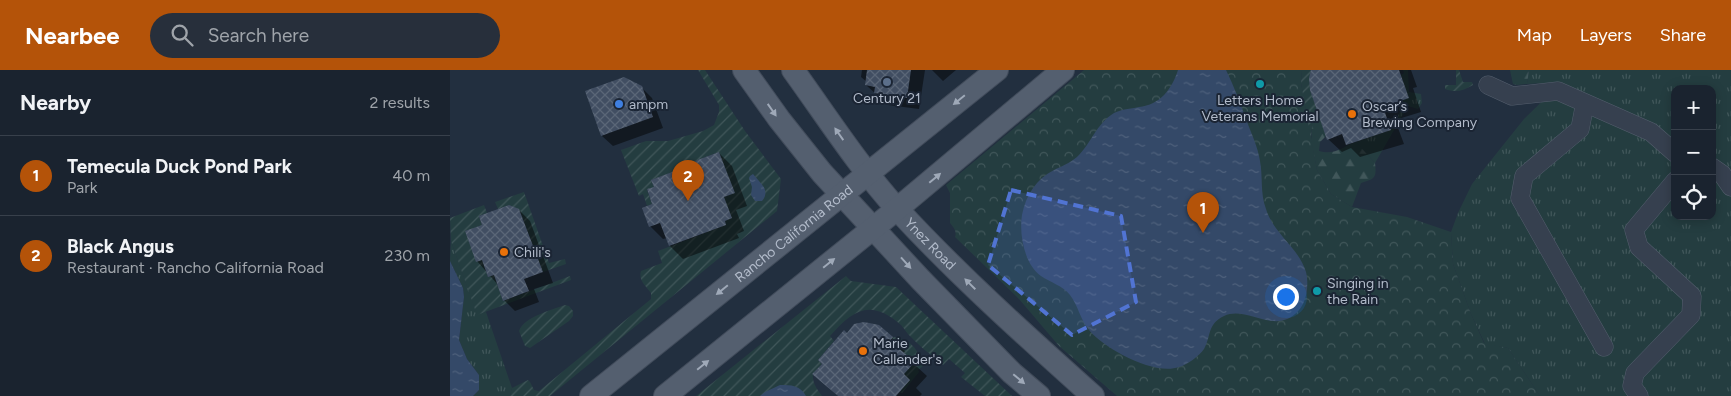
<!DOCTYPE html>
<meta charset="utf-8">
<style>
body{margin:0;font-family:Figtree,sans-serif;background:#272f3b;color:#f1f3f6}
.controls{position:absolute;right:15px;top:15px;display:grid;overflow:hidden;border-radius:10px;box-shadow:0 2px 12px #0003}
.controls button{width:45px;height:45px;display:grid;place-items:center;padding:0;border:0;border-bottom:1px solid #38404b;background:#1a232f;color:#f1f3f6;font:25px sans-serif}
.you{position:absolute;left:835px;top:226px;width:18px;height:18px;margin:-12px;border:4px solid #fff;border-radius:50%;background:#1a73e8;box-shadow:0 0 0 8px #1a73e833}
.badge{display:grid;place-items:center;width:32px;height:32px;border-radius:50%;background:#b45309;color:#fff;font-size:16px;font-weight:700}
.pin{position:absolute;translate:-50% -41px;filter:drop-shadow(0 1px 2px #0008)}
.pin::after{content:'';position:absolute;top:26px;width:18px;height:15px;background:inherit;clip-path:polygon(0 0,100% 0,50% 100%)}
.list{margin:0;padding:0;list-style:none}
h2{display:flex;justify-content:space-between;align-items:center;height:65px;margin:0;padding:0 20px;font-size:21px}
h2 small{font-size:16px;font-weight:400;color:#9fa4aa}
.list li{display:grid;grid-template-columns:32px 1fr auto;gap:15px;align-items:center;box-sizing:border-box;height:80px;padding:0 20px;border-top:1px solid #38404b}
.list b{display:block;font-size:19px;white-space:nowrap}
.list p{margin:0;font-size:16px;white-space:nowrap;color:#9fa4aa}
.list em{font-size:16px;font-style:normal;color:#9fa4aa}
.icon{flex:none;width:28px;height:28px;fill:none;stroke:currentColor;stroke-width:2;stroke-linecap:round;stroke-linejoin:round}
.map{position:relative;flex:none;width:1281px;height:326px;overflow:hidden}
header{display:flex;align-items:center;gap:30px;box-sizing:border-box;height:70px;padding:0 25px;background:#b45309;color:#fff}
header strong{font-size:24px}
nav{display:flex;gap:28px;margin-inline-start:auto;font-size:18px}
.search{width:350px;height:45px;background:#272f3b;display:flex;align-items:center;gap:12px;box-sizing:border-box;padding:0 18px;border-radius:28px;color:#9fa4aa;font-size:19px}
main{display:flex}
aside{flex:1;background:#1a232f}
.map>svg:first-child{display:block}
</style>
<header>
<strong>Nearbee</strong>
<div class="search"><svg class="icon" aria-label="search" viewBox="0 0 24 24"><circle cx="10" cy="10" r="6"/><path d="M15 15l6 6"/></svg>Search here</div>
<nav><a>Map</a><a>Layers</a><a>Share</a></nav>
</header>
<main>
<aside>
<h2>Nearby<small>2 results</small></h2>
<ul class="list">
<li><span class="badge">1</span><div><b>Temecula Duck Pond Park</b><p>Park</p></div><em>40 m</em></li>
<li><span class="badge">2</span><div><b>Black Angus</b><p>Restaurant · Rancho California Road</p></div><em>230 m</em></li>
</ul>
</aside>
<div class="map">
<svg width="1281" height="326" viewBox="0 0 1281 326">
<defs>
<pattern id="grass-tufts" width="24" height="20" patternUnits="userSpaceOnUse" patternTransform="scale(1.25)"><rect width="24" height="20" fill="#243d40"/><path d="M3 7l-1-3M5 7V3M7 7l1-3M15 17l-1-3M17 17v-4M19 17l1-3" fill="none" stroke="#41575a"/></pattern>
<pattern id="forest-firs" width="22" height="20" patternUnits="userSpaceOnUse" patternTransform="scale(1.25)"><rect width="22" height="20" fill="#243d40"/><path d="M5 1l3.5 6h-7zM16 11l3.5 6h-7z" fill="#41575a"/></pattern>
<pattern id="park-crowns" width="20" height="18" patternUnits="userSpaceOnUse" patternTransform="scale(1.25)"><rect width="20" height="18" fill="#243d40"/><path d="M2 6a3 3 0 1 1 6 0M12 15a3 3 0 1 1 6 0" fill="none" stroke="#41575a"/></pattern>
<pattern id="garden-furrows" width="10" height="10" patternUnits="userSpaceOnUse" patternTransform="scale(1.25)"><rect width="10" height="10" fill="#243d40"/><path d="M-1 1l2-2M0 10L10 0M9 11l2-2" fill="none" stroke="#41575a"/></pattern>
<pattern id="water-ripples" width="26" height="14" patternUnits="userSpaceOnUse" patternTransform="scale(1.25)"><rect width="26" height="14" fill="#344968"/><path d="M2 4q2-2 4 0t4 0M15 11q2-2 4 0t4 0" fill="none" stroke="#4f617c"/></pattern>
<pattern id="building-cross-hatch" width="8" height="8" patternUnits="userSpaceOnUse" patternTransform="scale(1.25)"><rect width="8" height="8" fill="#414e62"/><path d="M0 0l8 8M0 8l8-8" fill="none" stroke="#5a6677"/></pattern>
</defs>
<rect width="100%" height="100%" fill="#222f3f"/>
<!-- grass -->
<path fill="url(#grass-tufts)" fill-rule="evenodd" d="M 953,0 L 958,0 L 959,22 L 971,24 L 972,33 L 968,39 L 958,36 L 925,93 L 906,72 L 941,60 L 940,55 L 944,53 L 951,40 L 948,32 L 958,28 L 951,5 L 954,3 Z
M 1079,0 L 1281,0 L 1281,326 L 1090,326 L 1058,278 L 1035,274 L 1021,244 L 1003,194 L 1001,162 L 1008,143 L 1022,114 L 1074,49 L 1112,12 L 1077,14 ZM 1225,19 L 1262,19 L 1262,146 L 1225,146 Z
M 1,171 L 27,244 L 36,242 L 62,318 L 60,326 L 23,326 L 29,320 L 29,305 L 17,289 L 9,270 L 14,227 L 13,218 L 0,191 Z"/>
<!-- forest -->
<path fill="url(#forest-firs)" d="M 1060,0 L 1079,0 L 1077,14 L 1067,15 L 1063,14 Z
M 865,49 L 871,51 L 876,66 L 870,72 L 869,81 C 885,86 893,76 906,72 L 925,93 C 927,109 924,109 911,113 L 902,137 L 881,124 L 867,100 L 861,70 C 863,63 859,55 865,49 Z"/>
<!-- park -->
<path fill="url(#park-crowns)" d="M 634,0 L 852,0 L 851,13 L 867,100 L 881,124 L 902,137 L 957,147 L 1001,162 L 1003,194 L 1021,244 L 1034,273 L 1058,278 L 1090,326 L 667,326 L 609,276 L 569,229 L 505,167 C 507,161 504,158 500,153 L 500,123 L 496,115 Z"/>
<!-- garden -->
<path fill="url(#garden-furrows)" d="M 248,0 L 255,0 L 295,61 L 331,109 L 327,141 L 100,326 L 60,326 L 62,318 L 78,310 L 80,312 L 84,320 L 89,321 L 201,229 L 201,223 C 196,216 188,210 191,201 L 212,193 L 208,181 L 276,155 L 275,151 L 281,148 L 274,127 L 284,123 L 269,82 L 245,91 L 248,100 L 237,97 L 201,110 L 204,117 L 197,120 L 202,134 L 197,136 L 193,124 L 189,126 L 171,80 L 196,71 L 218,71 L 253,61 L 264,55 L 269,42 L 269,35 Z
M 852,0 L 861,0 L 860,20 L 871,51 L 865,49 L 862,52 L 861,70 L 851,13 Z
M 1006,0 L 1009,0 L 1013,12 L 1022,12 L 1023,15 C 1013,21 1006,23 995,19 L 995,15 L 1006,15 Z
M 74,122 L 99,193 L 115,189 L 116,194 L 93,202 L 70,141 C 63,134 55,136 48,139 L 45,132 Z
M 34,135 L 37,143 L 29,146 L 32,155 L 32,190 L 38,207 L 44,205 L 53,231 L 120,206 L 121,210 L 27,245 L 1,171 L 0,148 Z
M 396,206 L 401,211 L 446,217 L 562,326 L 535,326 L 511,307 L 515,303 L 499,289 L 493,295 C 483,286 470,277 461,267 C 457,264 455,259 451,255 C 420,228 403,240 380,266 L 384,271 L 368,290 L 372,294 L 363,304 C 362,313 367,319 372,326 L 246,326 Z
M 115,235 L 119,236 L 123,241 L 123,246 L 119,251 L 80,278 L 75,276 L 69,261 C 74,247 101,240 115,235 Z
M 443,267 C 461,269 468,279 473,296 L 468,300 L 469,302 L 452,323 L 450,322 L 460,310 L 454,304 L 464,292 L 440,271 Z"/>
<!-- water -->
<path fill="url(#water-ripples)" d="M 728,0 L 776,0 C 784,16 790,33 796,49 C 801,63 808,77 810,91 C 813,107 810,123 816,139 C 823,163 849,178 856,202 C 859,214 857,231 849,240 C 826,267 798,235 774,246 C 757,254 761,267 754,279 C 749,286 737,295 729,297 C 704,306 655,279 639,260 C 630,249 628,235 620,225 C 613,216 600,212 591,206 C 574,194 569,164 572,145 C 576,125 586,109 604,100 C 612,96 620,93 627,87 C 641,74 646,54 664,43 C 672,39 680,39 689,37 C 710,35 722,19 728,0 Z
M 303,104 C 310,113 321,120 312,131 L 305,131 L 301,125 L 302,117 L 299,108 L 300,106 Z
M 0,191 L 13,218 L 14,227 L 9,270 L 17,289 L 29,305 L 29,320 L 23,326 L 0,326 Z
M 330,315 C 341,315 350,315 356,326 L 310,326 L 315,322 Z"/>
<!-- shadow -->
<path fill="#0007" d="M 412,0 L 475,0 L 469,39 L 438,35 L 416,15 L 417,12 L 411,7 Z
M 482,0 L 506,0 L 493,11 Z
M 862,0 L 961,0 L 967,17 L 963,18 L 971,42 L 945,50 L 954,74 L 910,87 L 901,78 L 892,82 L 878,69 Z
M 191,17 L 202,28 L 213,58 L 163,76 L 152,66 Z
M 269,83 L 282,96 L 297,136 L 286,140 L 294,161 L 287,164 L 289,168 L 233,189 L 220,176 L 217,168 L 213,169 L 200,156 L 204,135 L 247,94 Z
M 69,140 L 80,151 L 103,213 L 84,219 L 89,232 L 65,241 L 54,230 L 49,216 L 27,191 Z
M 397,265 L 442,268 L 455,281 L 453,284 L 477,306 L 466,318 L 472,324 L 470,326 L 388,326 L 364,304 Z"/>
<!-- building -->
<path fill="url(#building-cross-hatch)" d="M 417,0 L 461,0 L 457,28 L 424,23 L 425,17 L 415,15 Z
M 861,0 L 949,0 L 959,28 L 933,37 L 941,60 L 896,75 L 892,64 L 877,70 L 860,20 L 859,8 Z
M 174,7 L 192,16 L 203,47 L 151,66 L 135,21 Z
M 269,82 L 285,123 L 274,127 L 282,148 L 275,151 L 276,155 L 219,176 L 210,153 L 199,157 L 192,138 L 202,134 L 197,119 L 204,117 L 201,110 L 246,93 L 245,91 Z
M 59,135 L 69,139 L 93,202 L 74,209 L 79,221 L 53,231 L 44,205 L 38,207 L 32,190 L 26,192 L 15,161 L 32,155 L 29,146 Z
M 414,252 L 429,255 L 443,267 L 440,271 L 465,292 L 454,304 L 460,310 L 446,326 L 388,326 L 362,304 L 372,294 L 368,290 L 394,260 L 397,263 L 404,254 Z"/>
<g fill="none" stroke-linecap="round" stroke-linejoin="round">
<!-- minor casing -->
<g stroke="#545e6d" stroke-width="19">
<path id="minor" d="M 1038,15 L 1062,26 L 1108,21 L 1201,62 L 1225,83
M 1135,33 L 1130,59 L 1074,106 L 1070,128 L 1154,277
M 1262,97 L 1272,104 L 1281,117
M 1189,326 L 1182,316 L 1185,303 L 1241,245 L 1242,226 L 1189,177 L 1184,160 L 1225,111"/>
</g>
<!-- major casing -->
<g stroke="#424c5b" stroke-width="24">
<g id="major">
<path d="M 294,0 L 329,49 L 372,103 L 471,210 L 562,303 L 589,326"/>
<path id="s1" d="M 343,0 C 377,47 409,97 448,140 C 509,206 576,266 643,326"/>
<path id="s2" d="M 141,326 L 547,0"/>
<path d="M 215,326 L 447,139 L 613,0"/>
</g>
</g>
<!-- minor -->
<use href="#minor" stroke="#36404f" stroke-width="18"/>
<!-- major -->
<use href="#major" stroke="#545f6f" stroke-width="22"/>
</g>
<!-- one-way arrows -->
<defs><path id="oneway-solid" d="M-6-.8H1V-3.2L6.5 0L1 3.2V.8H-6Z" transform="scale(1.25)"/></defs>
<g fill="#9fa9b8">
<use href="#oneway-solid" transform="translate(509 30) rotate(141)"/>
<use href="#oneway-solid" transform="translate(322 40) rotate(55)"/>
<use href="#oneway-solid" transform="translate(389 64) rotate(-125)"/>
<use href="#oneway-solid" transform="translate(485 108) rotate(-40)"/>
<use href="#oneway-solid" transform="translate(379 193) rotate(-39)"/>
<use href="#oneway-solid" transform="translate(456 193) rotate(48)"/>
<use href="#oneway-solid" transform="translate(520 214) rotate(-135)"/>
<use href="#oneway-solid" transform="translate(272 220) rotate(141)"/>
<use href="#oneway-solid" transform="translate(253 295) rotate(-39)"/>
<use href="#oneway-solid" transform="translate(569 309) rotate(40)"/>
</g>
<!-- marked area -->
<path fill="#5174d3" fill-opacity="0.2" stroke="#5174d3" stroke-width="4" stroke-dasharray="10 6" stroke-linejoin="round" d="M 561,120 L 671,146 L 686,232 L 622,265 L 538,195 Z"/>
<!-- markers -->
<circle fill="#5c6f8a" stroke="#1b2534" stroke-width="2" cx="437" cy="12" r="5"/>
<g fill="#0f9aa8" stroke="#1b2534" stroke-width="2">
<circle cx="810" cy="14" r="5"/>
<circle cx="867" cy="221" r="5"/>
</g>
<circle fill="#3f7fe0" stroke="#1b2534" stroke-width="2" cx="169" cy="34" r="5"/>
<g fill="#e8710a" stroke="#1b2534" stroke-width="2">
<circle cx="902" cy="44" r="5"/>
<circle cx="54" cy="182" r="5"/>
<circle cx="413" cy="281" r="5"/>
</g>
<g text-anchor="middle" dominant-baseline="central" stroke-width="4" stroke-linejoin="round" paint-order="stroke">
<!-- poi labels -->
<g font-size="14" fill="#b2bbca" stroke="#1b2534" text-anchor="start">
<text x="437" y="28" text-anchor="middle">Century 21</text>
<text x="810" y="30" text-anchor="middle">Letters Home<tspan x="810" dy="16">Veterans Memorial</tspan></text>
<text x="179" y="34">ampm</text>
<text x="912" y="36">Oscar’s<tspan x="912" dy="16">Brewing Company</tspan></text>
<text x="64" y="182">Chili's</text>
<text x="877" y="213">Singing in<tspan x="877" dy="16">the Rain</tspan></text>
<text x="423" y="273">Marie<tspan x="423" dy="16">Callender's</tspan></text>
</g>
<!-- street labels -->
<g font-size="14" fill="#b2bbca" stroke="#1b2534">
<text stroke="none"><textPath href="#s2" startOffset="260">Rancho California Road</textPath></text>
<text stroke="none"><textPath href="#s1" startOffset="222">Ynez Road</textPath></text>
</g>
</g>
</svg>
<div class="controls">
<button>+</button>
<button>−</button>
<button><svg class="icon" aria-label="locate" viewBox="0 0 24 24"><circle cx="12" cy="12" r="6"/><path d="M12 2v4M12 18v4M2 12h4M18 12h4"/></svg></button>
</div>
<div class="you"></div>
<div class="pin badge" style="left:753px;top:163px">1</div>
<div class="pin badge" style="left:238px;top:131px">2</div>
</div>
</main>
